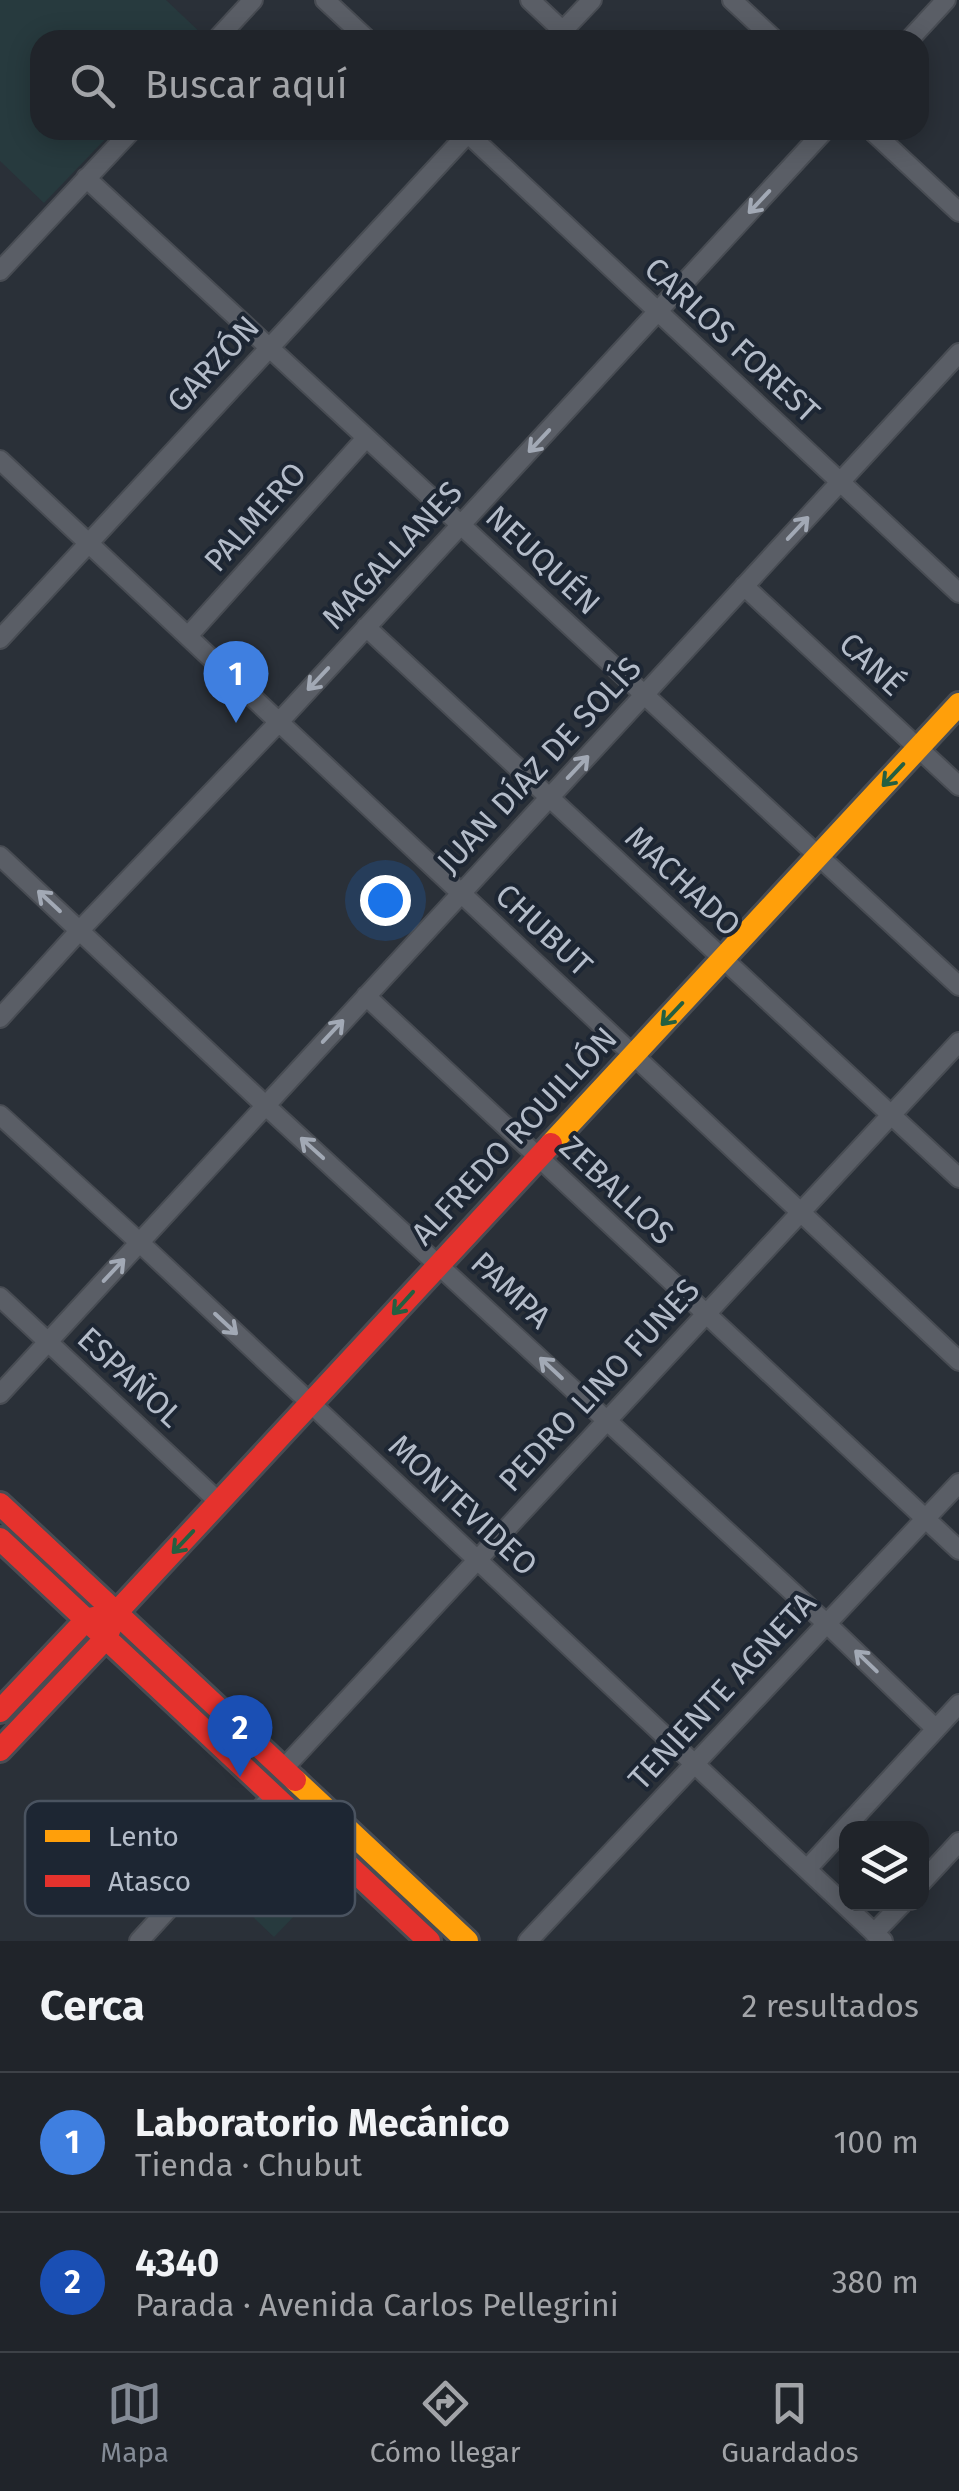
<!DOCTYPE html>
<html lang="es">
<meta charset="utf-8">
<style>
body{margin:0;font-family:"Fira Sans",sans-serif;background:#282c32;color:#f1f3f6}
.controls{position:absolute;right:30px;bottom:30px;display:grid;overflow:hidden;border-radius:20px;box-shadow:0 5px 25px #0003}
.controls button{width:90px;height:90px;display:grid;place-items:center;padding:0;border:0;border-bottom:2px solid #3d4147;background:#20242a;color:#f1f3f6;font:50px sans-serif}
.you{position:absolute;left:385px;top:900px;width:35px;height:35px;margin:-25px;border:8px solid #fff;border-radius:50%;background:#1a73e8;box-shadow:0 0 0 15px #1a73e833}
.badge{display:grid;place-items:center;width:65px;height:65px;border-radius:50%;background:#848b96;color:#fff;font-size:32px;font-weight:700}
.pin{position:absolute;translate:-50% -82px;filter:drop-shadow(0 2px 5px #0008)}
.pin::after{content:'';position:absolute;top:52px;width:35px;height:30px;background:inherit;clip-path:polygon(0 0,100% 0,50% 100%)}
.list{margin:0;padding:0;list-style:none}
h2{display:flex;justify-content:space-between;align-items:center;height:130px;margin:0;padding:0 40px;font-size:42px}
h2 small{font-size:32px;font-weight:400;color:#a2a4a8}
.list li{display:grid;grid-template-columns:65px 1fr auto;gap:30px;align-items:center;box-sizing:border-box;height:140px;padding:0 40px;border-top:2px solid #3d4147}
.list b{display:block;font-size:38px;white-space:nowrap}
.list p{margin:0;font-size:32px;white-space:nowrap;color:#a2a4a8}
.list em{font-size:32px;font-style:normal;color:#a2a4a8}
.icon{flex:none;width:55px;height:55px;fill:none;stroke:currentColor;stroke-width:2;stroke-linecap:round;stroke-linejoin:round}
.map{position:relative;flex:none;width:959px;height:1941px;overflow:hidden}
.search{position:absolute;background:#20242a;box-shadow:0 5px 25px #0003;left:30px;right:30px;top:30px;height:110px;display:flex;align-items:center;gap:25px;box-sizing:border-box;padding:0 35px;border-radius:30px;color:#a2a4a8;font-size:38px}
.sheet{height:410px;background:#20242a}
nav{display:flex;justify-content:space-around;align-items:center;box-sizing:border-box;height:140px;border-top:2px solid #3d4147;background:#20242a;font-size:28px;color:#a2a4a8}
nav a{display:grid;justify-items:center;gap:5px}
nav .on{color:#848b96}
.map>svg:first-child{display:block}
</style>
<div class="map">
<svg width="959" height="1941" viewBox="0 0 959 1941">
<rect width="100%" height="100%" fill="#2a3038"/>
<!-- green -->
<path fill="#273a3e" d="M 0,0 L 166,0 L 203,35 L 199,40 L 40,40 L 40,130 L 114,130 L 44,203 L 0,161 Z
M 264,1816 L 330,1879 L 274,1937 L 209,1875 Z"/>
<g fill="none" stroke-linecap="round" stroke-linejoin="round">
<!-- street casing -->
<g stroke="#484c53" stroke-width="22">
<path id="street" d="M 325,0 L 368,40
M 530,0 L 563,31
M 732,0 L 775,40
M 216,40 L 253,0
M 554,40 L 592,0
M 909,40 L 946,0
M 464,130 L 959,593
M 871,130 L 959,212
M 86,178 L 959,986
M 0,271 L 132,130
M 0,460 L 959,1361
M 744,586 L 959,786
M 366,627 L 959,1178
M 188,636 L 366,438
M 0,639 L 471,130
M 0,856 L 265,1105 L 826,1623 L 936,1729
M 366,996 L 959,1550
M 0,1018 L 80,930 L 279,722 L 825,130
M 0,1115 L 139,1242 L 883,1941
M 0,1297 L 219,1502
M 0,1394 L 959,353
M 283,1769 L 959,1042
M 807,1869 L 959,1704
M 922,1882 L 959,1842
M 874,1933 L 902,1904
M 139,1941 L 273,1795
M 528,1941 L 959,1483"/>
</g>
<!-- slow casing -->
<g stroke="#484c53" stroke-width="28">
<path id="slow" d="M 551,1144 L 959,704
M 295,1780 L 467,1941"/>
</g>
<!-- jam casing -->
<g stroke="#484c53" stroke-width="28">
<path id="jam" d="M 0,1504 L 295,1780
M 0,1539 L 429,1941
M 0,1711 L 86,1620 L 107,1615
M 0,1750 L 106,1638 L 116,1613 L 551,1144"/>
</g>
<!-- path -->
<path stroke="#5d636a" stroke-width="2.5" stroke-dasharray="8 8" stroke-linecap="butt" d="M 225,1874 L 322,1872"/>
<!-- street -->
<use href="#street" stroke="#5a5e66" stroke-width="18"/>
<!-- slow -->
<use href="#slow" stroke="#ff9f0a" stroke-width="22"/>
<!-- jam -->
<use href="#jam" stroke="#e5322d" stroke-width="22"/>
</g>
<!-- one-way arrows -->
<defs><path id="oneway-shaft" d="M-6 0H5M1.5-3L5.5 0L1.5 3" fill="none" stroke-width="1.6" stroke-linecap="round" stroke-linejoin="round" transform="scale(2.5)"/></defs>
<g stroke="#a2a9b5">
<use href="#oneway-shaft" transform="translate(759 202) rotate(133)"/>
<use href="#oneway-shaft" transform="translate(539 441) rotate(133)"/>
<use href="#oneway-shaft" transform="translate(798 528) rotate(-47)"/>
<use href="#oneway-shaft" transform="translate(318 679) rotate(133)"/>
<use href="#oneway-shaft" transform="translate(578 767) rotate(-47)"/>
<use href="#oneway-shaft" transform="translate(49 901) rotate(-137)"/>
<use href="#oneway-shaft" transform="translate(333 1031) rotate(-47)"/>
<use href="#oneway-shaft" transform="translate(312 1148) rotate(-138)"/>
<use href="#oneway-shaft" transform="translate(114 1270) rotate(-47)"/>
<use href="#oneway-shaft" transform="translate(226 1324) rotate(43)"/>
<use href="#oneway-shaft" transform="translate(551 1368) rotate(-137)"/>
<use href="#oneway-shaft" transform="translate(866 1661) rotate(-136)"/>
</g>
<g stroke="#255f41">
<use href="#oneway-shaft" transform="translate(893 775) rotate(133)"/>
<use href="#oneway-shaft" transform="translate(672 1014) rotate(133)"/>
<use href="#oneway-shaft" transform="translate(403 1303) rotate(132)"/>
<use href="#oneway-shaft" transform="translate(183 1542) rotate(133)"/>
</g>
<g text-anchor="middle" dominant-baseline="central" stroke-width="8" stroke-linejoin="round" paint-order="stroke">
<!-- street labels -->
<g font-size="32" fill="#b4bcc9" stroke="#1d2633">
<text transform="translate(732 340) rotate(43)">CARLOS FOREST</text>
<text transform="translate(213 364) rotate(-47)">GARZÓN</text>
<text transform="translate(255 517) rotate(-48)">PALMERO</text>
<text transform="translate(392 555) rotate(-47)">MAGALLANES</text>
<text transform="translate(543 560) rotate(43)">NEUQUÉN</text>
<text transform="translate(872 664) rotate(43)">CANÉ</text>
<text transform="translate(539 765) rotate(-47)">JUAN DÍAZ DE SOLÍS</text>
<text transform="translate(683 881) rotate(43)">MACHADO</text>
<text transform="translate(544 930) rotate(43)">CHUBUT</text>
<text transform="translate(514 1136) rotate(-47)">ALFREDO ROUILLÓN</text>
<text transform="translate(617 1190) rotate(43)">ZEBALLOS</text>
<text transform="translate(511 1290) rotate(43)">PAMPA</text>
<text transform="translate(130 1377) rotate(43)">ESPAÑOL</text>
<text transform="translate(599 1385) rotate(-47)">PEDRO LINO FUNES</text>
<text transform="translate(463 1505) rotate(43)">MONTEVIDEO</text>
<text transform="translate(722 1691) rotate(-47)">TENIENTE AGNETA</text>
</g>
</g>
<!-- legend -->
<rect x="25" y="1801" width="330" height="115" rx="15" fill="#1d2633" stroke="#4a5360" stroke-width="2.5"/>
<rect x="45" y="1830" width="45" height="12" fill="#ff9f0a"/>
<rect x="45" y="1875" width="45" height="12" fill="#e5322d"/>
<g font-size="28" fill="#b4bcc9">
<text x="108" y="1846">Lento</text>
<text x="108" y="1891">Atasco</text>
</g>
</svg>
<div class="controls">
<button><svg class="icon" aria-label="layers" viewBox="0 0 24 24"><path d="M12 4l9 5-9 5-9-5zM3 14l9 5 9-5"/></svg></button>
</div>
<div class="you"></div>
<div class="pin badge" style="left:236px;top:723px;background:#3f7fe0">1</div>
<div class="pin badge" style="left:240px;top:1777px;background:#1a4fb4">2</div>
<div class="search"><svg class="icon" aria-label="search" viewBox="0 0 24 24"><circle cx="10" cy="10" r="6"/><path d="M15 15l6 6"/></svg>Buscar aquí</div>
</div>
<section class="sheet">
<h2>Cerca<small>2 resultados</small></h2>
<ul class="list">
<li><span class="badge" style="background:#3f7fe0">1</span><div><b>Laboratorio Mecánico</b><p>Tienda · Chubut</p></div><em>100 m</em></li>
<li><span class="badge" style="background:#1a4fb4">2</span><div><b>4340</b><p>Parada · Avenida Carlos Pellegrini</p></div><em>380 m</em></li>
</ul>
</section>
<nav>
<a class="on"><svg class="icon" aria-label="map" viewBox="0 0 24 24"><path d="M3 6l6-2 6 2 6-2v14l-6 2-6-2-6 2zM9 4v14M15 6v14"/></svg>Mapa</a>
<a><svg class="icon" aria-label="directions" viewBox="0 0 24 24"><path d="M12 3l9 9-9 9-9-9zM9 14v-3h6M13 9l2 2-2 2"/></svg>Cómo llegar</a>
<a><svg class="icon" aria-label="saved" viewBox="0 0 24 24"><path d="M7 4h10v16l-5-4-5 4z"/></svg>Guardados</a>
</nav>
